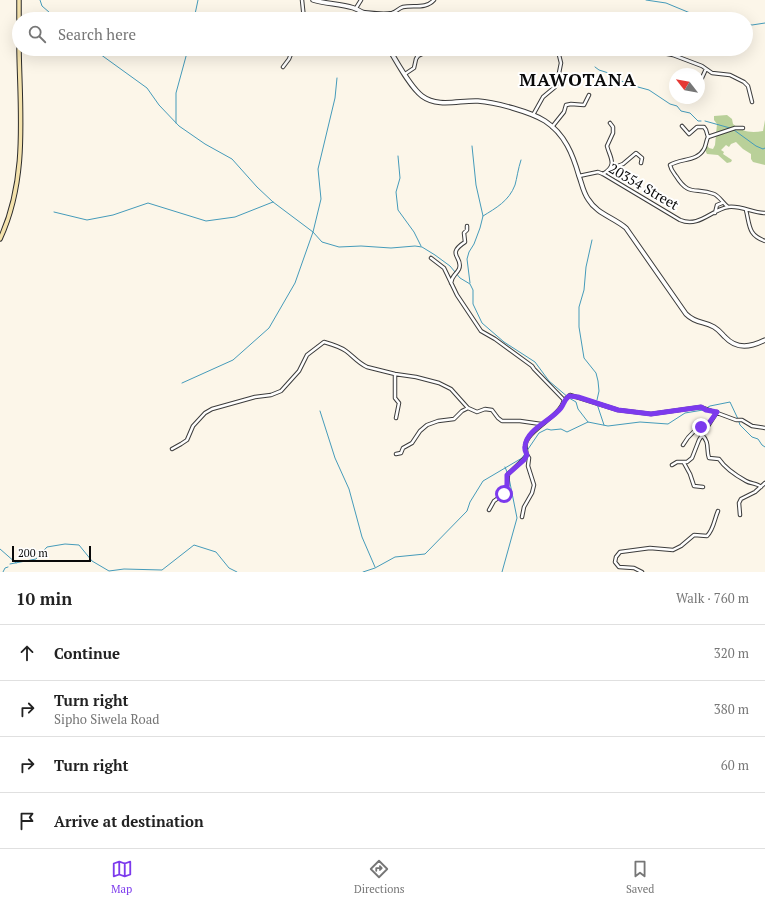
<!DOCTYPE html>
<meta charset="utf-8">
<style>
body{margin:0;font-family:"PT Serif",serif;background:#f6f6f6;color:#222}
.compass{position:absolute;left:669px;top:68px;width:36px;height:36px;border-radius:50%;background:#fff;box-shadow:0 4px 16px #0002;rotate:301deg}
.scale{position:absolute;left:12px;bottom:10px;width:79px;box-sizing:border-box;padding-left:4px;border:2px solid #090909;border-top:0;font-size:11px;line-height:14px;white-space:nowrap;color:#090909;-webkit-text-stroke:3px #fff;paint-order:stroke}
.stop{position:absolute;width:12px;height:12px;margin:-9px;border:3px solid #7c3aed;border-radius:50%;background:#fff}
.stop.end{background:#7c3aed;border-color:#fff;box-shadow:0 1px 4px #0008}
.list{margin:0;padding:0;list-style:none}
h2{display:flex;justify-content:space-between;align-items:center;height:52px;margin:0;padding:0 16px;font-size:17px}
h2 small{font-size:13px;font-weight:400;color:#767676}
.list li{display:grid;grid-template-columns:26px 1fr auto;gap:12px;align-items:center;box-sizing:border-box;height:56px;padding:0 16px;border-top:1px solid #e0e0e0}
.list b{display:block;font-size:15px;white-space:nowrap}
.list p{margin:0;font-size:13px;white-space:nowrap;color:#767676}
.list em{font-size:13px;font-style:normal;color:#767676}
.icon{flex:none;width:22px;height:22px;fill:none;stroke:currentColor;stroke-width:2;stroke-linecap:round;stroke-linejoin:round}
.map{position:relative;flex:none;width:765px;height:572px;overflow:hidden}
.search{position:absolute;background:#fff;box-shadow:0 4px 16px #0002;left:12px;right:12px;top:12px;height:44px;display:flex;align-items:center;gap:10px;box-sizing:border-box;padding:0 14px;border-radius:22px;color:#767676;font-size:15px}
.sheet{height:276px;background:#fff}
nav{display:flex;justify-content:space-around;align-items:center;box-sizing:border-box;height:56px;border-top:1px solid #e0e0e0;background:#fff;font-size:11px;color:#767676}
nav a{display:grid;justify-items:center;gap:2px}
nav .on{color:#7c3aed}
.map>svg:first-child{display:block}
</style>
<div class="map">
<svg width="765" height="572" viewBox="0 0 765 572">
<rect width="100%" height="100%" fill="#fcf6e9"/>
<!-- forest -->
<path fill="#b9d099" d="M 727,115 L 732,119 L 733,124 C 742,132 751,133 763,131 L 765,120 L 765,165 L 753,162 L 751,159 L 751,154 L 743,149 L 736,142 L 731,144 L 729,147 L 726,145 L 721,150 L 724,152 L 723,154 L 732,160 L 731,162 L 727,163 L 718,155 L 707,154 L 705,150 L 706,144 L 709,148 L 713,149 L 715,145 L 717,124 L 714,120 L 714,116 Z"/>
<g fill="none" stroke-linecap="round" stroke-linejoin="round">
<!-- stream -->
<path stroke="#459bba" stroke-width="1" d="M 40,0 L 42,6 L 57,19
M 646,0 L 666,3 L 695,15 L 718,19
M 194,19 L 198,0
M 746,24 L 752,25 L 765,23
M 93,49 L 147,88 L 159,105 L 179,126 L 205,144 L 232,159 L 257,187 L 273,202 L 313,232 L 322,242 L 339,247 L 361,246 L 391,248 L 415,246 L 422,247 L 435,255 L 450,266 L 460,278 L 470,284 L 473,290 L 473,304 L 482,323 L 504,342 L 535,362 L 549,381 L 569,398 L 576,402 L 578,409 L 588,422
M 595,67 L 599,70 L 618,76 L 617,79 L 620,81 L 632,83 L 638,87 L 649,90 L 670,104 L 677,106 L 681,111 L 690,113 L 698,121 L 701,121
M 705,121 L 730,128
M 176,123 L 176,93 L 188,49
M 734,130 L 756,146 L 763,149 L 765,148
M 398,156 L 400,178 L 396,192 L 398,210 L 414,232 L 421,246
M 54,212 L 87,220 L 113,215 L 148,203 L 206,221 L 235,217 L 273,202
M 483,216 C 496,208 509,201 515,185 C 517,178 518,169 521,160
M 592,240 L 586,267 L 584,290 L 579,307 L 579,327 L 584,358 L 596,373 L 598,381 L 599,391 L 597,400
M 470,283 L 467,259 L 469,252 L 474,244 L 480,228 L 483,216 L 476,185 L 472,146
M 182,383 L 233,360 L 269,328 L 295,283 L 313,232 L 321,199 L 318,169 L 335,98 L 337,78
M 597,404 L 604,425
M 320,411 L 335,458 L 349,489 L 362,537 L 375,567
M 739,422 L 740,425 L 752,437 L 758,439 L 762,445 L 765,447
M 505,467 L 507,472
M 0,549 L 16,563
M 10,564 L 36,559 L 47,547 L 65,544 L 79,545 L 92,561 L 109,571 L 124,569 L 162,570 L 194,545 L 216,552 L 229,568 L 237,572
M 3,572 L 5,568 L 8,567
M 363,572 L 375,568 L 395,557 L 425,554 L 467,511 L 470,502 L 483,481 L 522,458 L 539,433 L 547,429 L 551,430 L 561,429 L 567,432 L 588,422 L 608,426 L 640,422 L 668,424 L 685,413 L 703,410 L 710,406 L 730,402 L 738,419
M 502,572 L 517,518 L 509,478"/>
<!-- minor casing -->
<g stroke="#3c3c3c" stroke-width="4.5">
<path id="minor" d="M 302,0 L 304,19
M 356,8 L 361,0
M 363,12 C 372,13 383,15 392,13 C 396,12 399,8 403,7 C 414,5 426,9 434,0
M 439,17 L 440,19
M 642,49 L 673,55 L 702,66 L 712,73 L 730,75 L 744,82 L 748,86 L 752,102
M 417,57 L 422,49
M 283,67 L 289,59 L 293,49
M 405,74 L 414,68 L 416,59 L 418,56 L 432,49
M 701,80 L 706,69
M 533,115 L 543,97 L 555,87 L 557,83 L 561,63 L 559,55
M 682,126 L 689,134 L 697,127 L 704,127 L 706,130 L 708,137
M 552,127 L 564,112 L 566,105 L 571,104 L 584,105 L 589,95
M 610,169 L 623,164 L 636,153 L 642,158 L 641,163
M 603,174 C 618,165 610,158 607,146 L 613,133 L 613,127 L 610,123
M 579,176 L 598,172 L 603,174 L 680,220 C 699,228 711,210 728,207 C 740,205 753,213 765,213
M 728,207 C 723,203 719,196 714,194 C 695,187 689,197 676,176 C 673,172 671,170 670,165 C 681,158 697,162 704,149 C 706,146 706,141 708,137 L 735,128 L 743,128
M 746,210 C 750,226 748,235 765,241
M 715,213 L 717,205 L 722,203
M 431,258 L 444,268 L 457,295 L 481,331 L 495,339 L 532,366 L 534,369 L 564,400
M 451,283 C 452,275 456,275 459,269 C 464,257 445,255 465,242 L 464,233 L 467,230 L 467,226
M 395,374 L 395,398 L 399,403 L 396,418
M 564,400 L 570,395 L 618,410 L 651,414 L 701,407 L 736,420 L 742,420 L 752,426 L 765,428
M 702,435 C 710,442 706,450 709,458 L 719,459 C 725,468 737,476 746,481 C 751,484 757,483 761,487
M 683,445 C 689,434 698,427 709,423
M 172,449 L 181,444 L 187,440 L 193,426 L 205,413 L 212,409 L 255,397 L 271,395 L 281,391 L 299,371 L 307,355 L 324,342 C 331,344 339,346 346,351 C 353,356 358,363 367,367 L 395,374 L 416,377 L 439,383 L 451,389 L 468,408 L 477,412 L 485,409 L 492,410 L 498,418 L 502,421 L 520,421 L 541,424
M 396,454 L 401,453 L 403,448 L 412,443 L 420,431 L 427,425 L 438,421 L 454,419 L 462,411 L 468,408
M 684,463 L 690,474 L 694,486 L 703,487
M 672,465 L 677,462 L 687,462 L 692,458 L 699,440 L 717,412
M 489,510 L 494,501 L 504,494 L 507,486 L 508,474 L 526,457 C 528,450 522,446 529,437 C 538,425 561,414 564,400
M 740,515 L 739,503 L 741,499 L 755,492 L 765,483
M 522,517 L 524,507 L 532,493 L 534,485 L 528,466 L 529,458 L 527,455
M 642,572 L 634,568 L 619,567 L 615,562 L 616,557 L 620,552 L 650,548 L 673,550 L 681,546 L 694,535 L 707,536 C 714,529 714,520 718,511"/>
</g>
<!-- tertiary casing -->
<g stroke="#3c3c3c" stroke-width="5.5">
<path id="tertiary" d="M 313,0 C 332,6 356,2 370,19
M 389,49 C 397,62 410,87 422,96 C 438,108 460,100 478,101 C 495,102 531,112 545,121 C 565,134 573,155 579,176 C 582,184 583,192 588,199 C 597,214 613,217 626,228 L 686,314 C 696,324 704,321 714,327 C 719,330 721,333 725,337 C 737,350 751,347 765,340"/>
</g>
<!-- secondary casing -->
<g stroke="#2b2b2b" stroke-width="5.5">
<path id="secondary" d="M 19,0 L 19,19
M 0,239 C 28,179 20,113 19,49"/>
</g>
<!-- minor -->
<use href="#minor" stroke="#fff" stroke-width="2.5"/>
<!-- tertiary -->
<use href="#tertiary" stroke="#fff" stroke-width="3.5"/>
<!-- secondary -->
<use href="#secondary" stroke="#f4e2ac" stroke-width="3.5"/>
</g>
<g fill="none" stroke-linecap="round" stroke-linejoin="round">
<!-- route -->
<path stroke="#7c3aed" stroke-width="5" d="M 504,494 L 507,486 L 507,475 L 524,460 L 527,455 C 526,452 524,450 525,446 C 527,429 551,421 561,408 C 564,404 564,400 569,396 L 578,397 L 618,410 L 651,414 L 701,407 L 706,410 L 717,412 L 709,423 L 701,427"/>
</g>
<g text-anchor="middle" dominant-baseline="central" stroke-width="4" stroke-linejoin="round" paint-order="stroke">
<!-- street labels -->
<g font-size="14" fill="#090909" stroke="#fff">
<text transform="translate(644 186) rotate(30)">20354 Street</text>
</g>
<!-- district labels -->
<g font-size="18" font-weight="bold" letter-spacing="1" fill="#090909" stroke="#fff">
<text x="578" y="79">MAWOTANA</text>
</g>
</g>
</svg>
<svg class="compass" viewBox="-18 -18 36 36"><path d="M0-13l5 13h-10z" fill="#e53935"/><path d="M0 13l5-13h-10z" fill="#767676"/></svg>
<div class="scale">200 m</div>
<div class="stop" style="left:504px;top:494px"></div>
<div class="stop end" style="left:701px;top:427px"></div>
<div class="search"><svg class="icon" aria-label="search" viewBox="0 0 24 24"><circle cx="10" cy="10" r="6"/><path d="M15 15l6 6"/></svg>Search here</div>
</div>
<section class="sheet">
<h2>10 min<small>Walk · 760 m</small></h2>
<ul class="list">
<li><svg class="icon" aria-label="ahead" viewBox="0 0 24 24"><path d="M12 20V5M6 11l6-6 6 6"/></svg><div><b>Continue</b></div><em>320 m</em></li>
<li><svg class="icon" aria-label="right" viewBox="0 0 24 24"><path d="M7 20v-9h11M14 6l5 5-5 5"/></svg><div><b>Turn right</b><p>Sipho Siwela Road</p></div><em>380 m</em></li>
<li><svg class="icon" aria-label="right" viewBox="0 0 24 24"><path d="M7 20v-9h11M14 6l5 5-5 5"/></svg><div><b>Turn right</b></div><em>60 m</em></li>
<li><svg class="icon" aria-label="arrive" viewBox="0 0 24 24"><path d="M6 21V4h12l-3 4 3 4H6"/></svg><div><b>Arrive at destination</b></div></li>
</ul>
</section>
<nav>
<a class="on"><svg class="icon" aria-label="map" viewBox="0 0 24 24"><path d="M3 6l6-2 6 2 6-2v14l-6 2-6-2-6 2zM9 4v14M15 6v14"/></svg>Map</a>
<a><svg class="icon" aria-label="directions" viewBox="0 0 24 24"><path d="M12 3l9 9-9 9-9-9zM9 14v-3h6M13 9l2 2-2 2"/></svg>Directions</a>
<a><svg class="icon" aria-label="saved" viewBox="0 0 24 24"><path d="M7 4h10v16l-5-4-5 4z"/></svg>Saved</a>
</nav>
